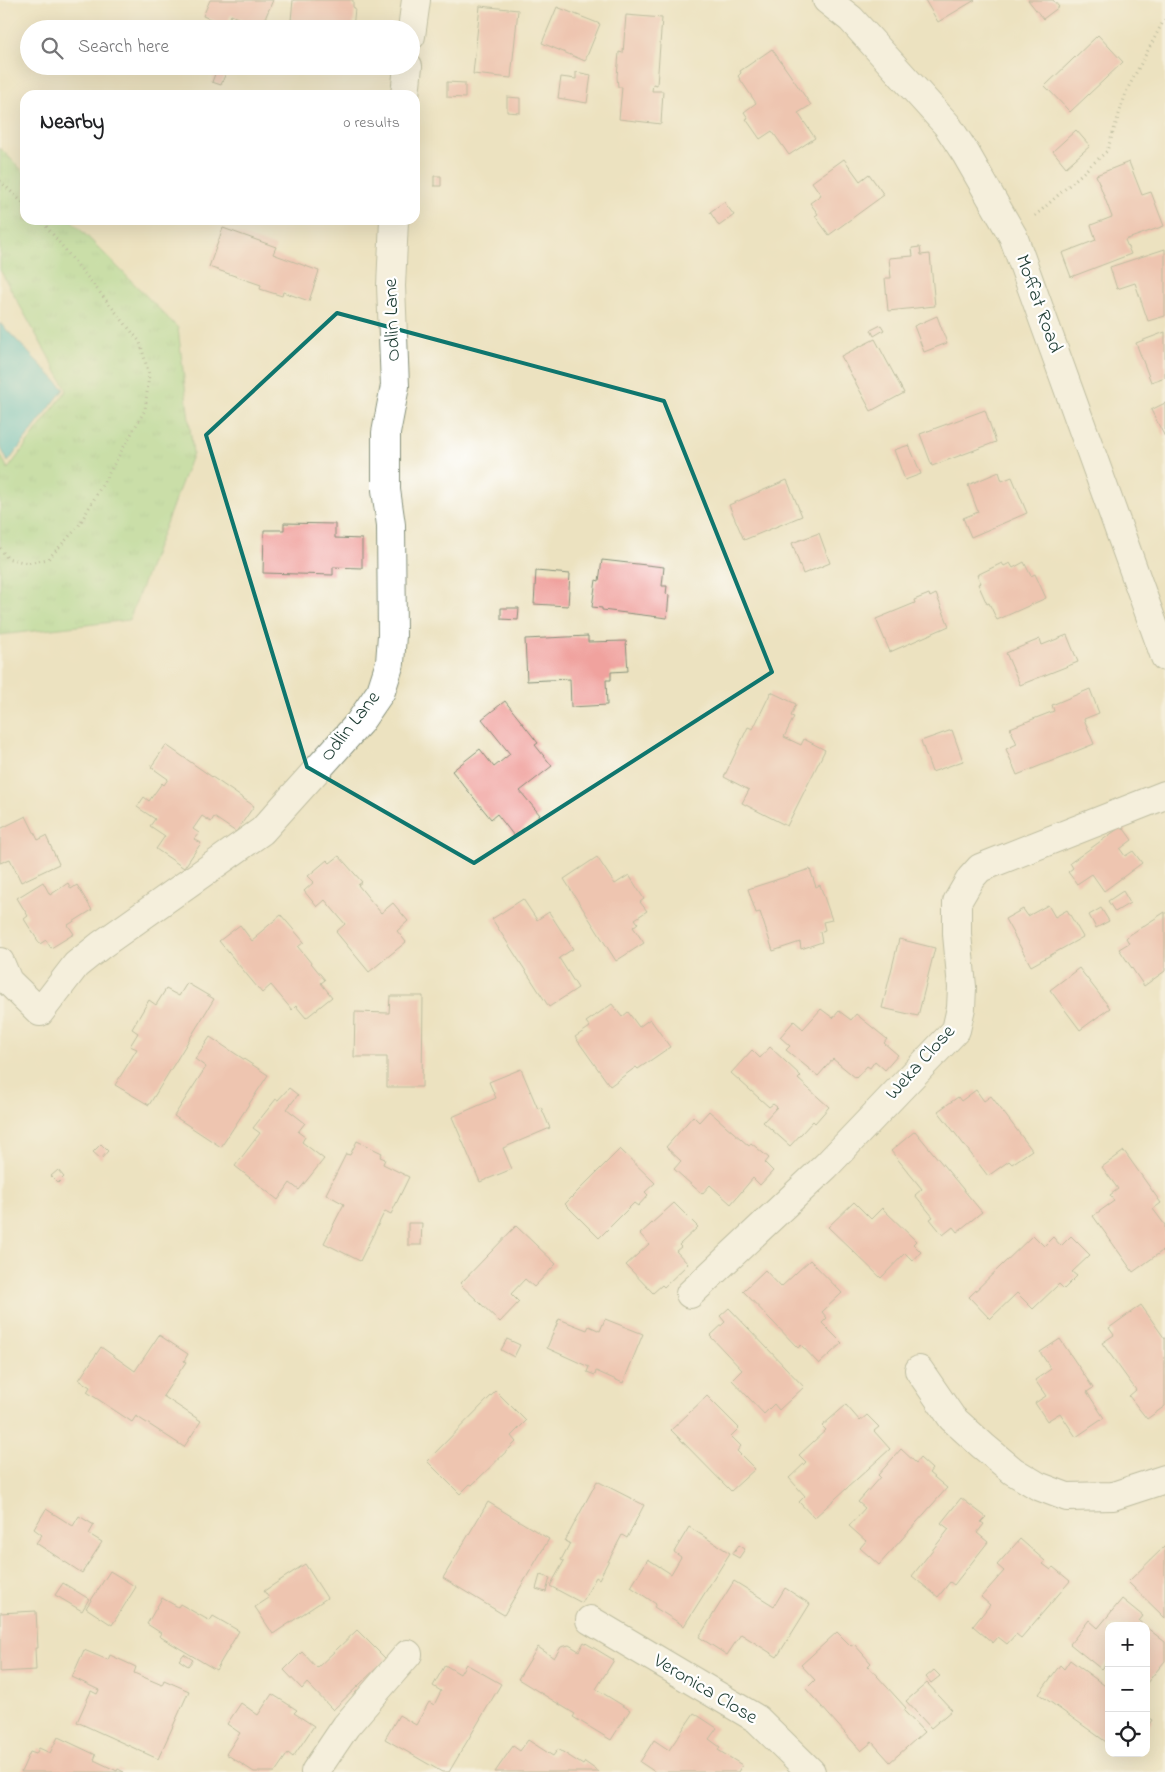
<!DOCTYPE html>
<meta charset="utf-8">
<style>
body{margin:0;font-family:"Indie Flower",sans-serif;background:#f6f6f6;color:#202124}
.controls{position:absolute;right:15px;bottom:15px;display:grid;overflow:hidden;border-radius:10px;box-shadow:0 5px 20px #0002}
.controls button{width:45px;height:45px;display:grid;place-items:center;padding:0;border:0;border-bottom:1px solid #e0e0e0;background:#fff;color:#202124;font:25px sans-serif}
.list{margin:0;padding:0;list-style:none}
h2{display:flex;justify-content:space-between;align-items:center;height:65px;margin:0;padding:0 20px;font-size:21px}
h2 small{font-size:16px;font-weight:400;color:#757577}
.icon{flex:none;width:28px;height:28px;fill:none;stroke:currentColor;stroke-width:2;stroke-linecap:round;stroke-linejoin:round}
.map{position:relative;flex:none;width:1165px;height:1772px;overflow:hidden}
.search{position:absolute;background:#fff;box-shadow:0 5px 20px #0002;left:20px;top:20px;width:400px;height:55px;display:flex;align-items:center;gap:12px;box-sizing:border-box;padding:0 18px;border-radius:28px;color:#757577;font-size:19px}
.panel{position:absolute;background:#fff;box-shadow:0 5px 20px #0002;left:20px;top:90px;width:400px;height:135px;border-radius:15px}
.map>svg:first-child{display:block}
</style>
<div class="map">
<svg width="1165" height="1772" viewBox="0 0 1165 1772">
<defs>
<pattern id="grass-tufts" width="24" height="20" patternUnits="userSpaceOnUse" patternTransform="scale(1.25)"><rect width="24" height="20" fill="#9fda8d"/><path d="M3 7l-1-3M5 7V3M7 7l1-3M15 17l-1-3M17 17v-4M19 17l1-3" fill="none" stroke="#88bc7a"/></pattern>
</defs>
<rect width="100%" height="100%" fill="#fff"/>
<filter id="ink" filterUnits="userSpaceOnUse"><feTurbulence type="fractalNoise" baseFrequency=".02" numOctaves="2"/><feDisplacementMap in="SourceGraphic" scale="10" xChannelSelector="R" yChannelSelector="G"/><feConvolveMatrix kernelMatrix="1 2 1 2 8 2 1 2 1" color-interpolation-filters="sRGB"/></filter>
<filter id="wash" filterUnits="userSpaceOnUse"><feTurbulence type="fractalNoise" baseFrequency=".0096" numOctaves="4" result="noise"/><feDisplacementMap in="SourceGraphic" scale="20" xChannelSelector="R" yChannelSelector="G"/><feGaussianBlur stdDeviation="1.12" result="paint"/><feColorMatrix in="noise" values="0 0 0 0 0 0 0 0 0 0 0 0 0 0 0 0 0 1.4 0 .05"/><feComposite in="paint" operator="in"/></filter>
<g filter="url(#wash)">
<rect width="100%" height="100%" fill="#ece2c0"/>
<!-- grass -->
<path fill="url(#grass-tufts)" stroke="#5f8c60" d="M 0,148 L 25,173 L 25,220 L 71,220 L 178,328 L 193,453 L 129,620 L 0,635 L 0,454 L 8,469 L 67,390 L 0,270 Z"/>
<!-- water -->
<path fill="#59c5d0" stroke="#3c8182" d="M 0,323 L 64,389 L 8,462 L 0,446 Z"/>
<g id="blocks">
<!-- building -->
<path fill="#f0a29e" d="M 210,0 L 273,0 L 261,28 L 231,15 L 226,26 L 203,16 Z
M 293,0 L 353,0 L 353,7 L 355,8 L 353,29 L 329,29 L 329,24 L 291,20 Z
M 925,0 L 975,0 L 938,22 Z
M 1028,0 L 1053,0 L 1059,7 L 1043,19 Z
M 480,6 L 518,10 L 511,78 L 473,74 Z
M 557,7 L 600,24 L 585,61 L 542,43 Z
M 626,15 L 662,18 L 657,85 L 653,84 L 652,91 L 663,91 L 661,124 L 619,119 L 622,87 L 618,87 L 617,77 L 619,52 L 623,53 Z
M 1098,35 L 1123,62 L 1070,112 L 1045,86 Z
M 772,49 L 811,105 L 798,113 L 815,138 L 789,155 L 772,131 L 760,139 L 746,119 L 748,118 L 744,112 L 756,103 L 738,76 L 741,73 L 740,71 Z
M 218,66 L 228,68 L 221,85 L 212,82 Z
M 576,72 L 591,75 L 587,103 L 558,98 L 561,77 L 576,79 Z
M 447,82 L 465,83 L 465,98 L 447,97 Z
M 507,97 L 520,98 L 520,113 L 507,112 Z
M 1076,130 L 1090,146 L 1066,167 L 1053,151 Z
M 844,159 L 860,181 L 869,174 L 884,195 L 829,235 L 815,216 L 818,214 L 810,203 L 821,195 L 812,182 Z
M 1129,162 L 1142,195 L 1151,192 L 1164,226 L 1125,240 L 1131,254 L 1071,277 L 1062,253 L 1096,240 L 1091,225 L 1112,217 L 1096,175 Z
M 434,176 L 441,176 L 441,186 L 434,186 Z
M 724,202 L 734,215 L 719,226 L 710,212 Z
M 223,228 L 276,247 L 273,254 L 319,271 L 309,301 L 283,292 L 282,296 L 260,289 L 261,285 L 209,267 Z
M 920,247 L 921,255 L 930,254 L 935,306 L 888,311 L 885,278 L 891,278 L 889,258 L 913,256 L 912,248 Z
M 1165,249 L 1165,316 L 1148,321 L 1135,283 L 1117,289 L 1110,267 Z
M 937,316 L 947,343 L 924,352 L 914,326 Z
M 881,325 L 884,330 L 874,336 L 871,330 Z
M 1165,332 L 1165,377 L 1151,382 L 1136,343 Z
M 875,339 L 904,393 L 871,411 L 841,356 Z
M 1165,403 L 1165,437 L 1151,410 Z
M 985,410 L 996,442 L 932,466 L 920,434 Z
M 909,445 L 921,474 L 905,480 L 894,450 Z
M 999,472 L 1002,481 L 1012,477 L 1027,513 L 971,537 L 963,518 L 978,512 L 968,485 Z
M 787,480 L 802,516 L 744,540 L 729,505 Z
M 284,523 L 335,524 L 335,538 L 362,539 L 362,568 L 333,567 L 333,575 L 263,573 L 264,530 L 284,530 Z
M 819,533 L 830,563 L 803,574 L 792,543 Z
M 602,560 L 664,567 L 662,586 L 667,586 L 666,594 L 669,595 L 667,618 L 602,610 L 602,608 L 592,607 L 596,580 L 599,581 Z
M 1024,562 L 1031,576 L 1035,574 L 1046,598 L 997,620 L 989,603 L 987,604 L 978,584 L 981,583 L 977,575 L 1002,563 L 1004,566 L 1010,563 L 1013,568 Z
M 536,571 L 570,574 L 568,606 L 534,604 Z
M 929,594 L 930,597 L 936,594 L 949,626 L 890,652 L 876,619 L 915,603 L 914,600 Z
M 501,608 L 519,608 L 518,620 L 501,619 Z
M 1067,635 L 1078,662 L 1020,685 L 1006,653 L 1040,639 L 1042,645 Z
M 588,636 L 588,642 L 626,641 L 628,671 L 611,672 L 611,680 L 606,680 L 607,705 L 571,707 L 570,679 L 527,681 L 525,639 Z
M 1090,689 L 1099,713 L 1084,719 L 1094,744 L 1017,775 L 1006,749 L 1017,744 L 1010,728 L 1054,711 L 1052,705 Z
M 771,692 L 796,704 L 791,716 L 794,717 L 784,737 L 801,745 L 804,739 L 825,750 L 787,826 L 742,803 L 749,790 L 724,777 L 748,727 L 753,729 Z
M 505,701 L 538,743 L 535,745 L 552,766 L 520,791 L 540,815 L 514,836 L 497,814 L 491,819 L 452,771 L 480,749 L 494,767 L 510,754 L 482,719 Z
M 952,730 L 963,761 L 932,772 L 921,741 Z
M 166,745 L 254,806 L 236,832 L 214,817 L 211,822 L 202,816 L 193,829 L 199,833 L 194,839 L 201,843 L 184,868 L 156,849 L 165,836 L 150,826 L 155,819 L 137,807 L 144,797 L 149,801 L 162,783 L 164,785 L 168,779 L 151,767 Z
M 26,816 L 38,840 L 46,836 L 59,864 L 21,882 L 10,859 L 0,863 L 0,829 Z
M 1122,826 L 1132,840 L 1120,849 L 1125,856 L 1133,851 L 1142,863 L 1104,891 L 1092,874 L 1077,884 L 1068,872 L 1073,868 L 1070,863 Z
M 339,856 L 362,882 L 358,885 L 381,913 L 393,903 L 408,921 L 397,931 L 406,942 L 369,972 L 336,932 L 345,924 L 325,900 L 317,907 L 304,891 L 314,882 L 308,876 L 327,860 L 330,863 Z
M 597,857 L 615,884 L 629,875 L 644,899 L 640,902 L 647,911 L 635,919 L 638,923 L 633,927 L 644,943 L 616,961 L 564,879 Z
M 810,869 L 816,887 L 820,885 L 832,920 L 823,922 L 825,930 L 820,932 L 822,942 L 801,949 L 800,942 L 773,951 L 760,912 L 756,913 L 748,889 Z
M 43,882 L 50,895 L 68,883 L 71,889 L 77,885 L 92,910 L 68,925 L 74,934 L 51,948 L 46,940 L 40,944 L 24,919 L 28,916 L 17,898 Z
M 1123,891 L 1130,903 L 1115,912 L 1108,901 Z
M 523,899 L 537,920 L 549,912 L 573,949 L 559,958 L 578,988 L 549,1007 L 492,919 Z
M 1048,905 L 1055,917 L 1067,910 L 1083,937 L 1031,966 L 1005,919 L 1023,909 L 1028,916 Z
M 1101,908 L 1109,921 L 1096,928 L 1089,915 Z
M 1165,912 L 1165,971 L 1144,986 L 1119,949 L 1129,943 L 1126,938 L 1128,936 Z
M 281,915 L 304,942 L 298,947 L 325,980 L 321,983 L 332,997 L 306,1018 L 296,1006 L 292,1010 L 271,985 L 262,993 L 219,941 L 240,925 L 252,941 L 257,937 L 256,936 Z
M 899,939 L 935,948 L 918,1016 L 882,1008 Z
M 1079,968 L 1110,1008 L 1080,1030 L 1050,990 Z
M 187,983 L 214,999 L 149,1105 L 115,1085 L 137,1049 L 130,1046 L 138,1033 L 132,1029 L 149,1000 L 156,1005 L 166,989 L 179,996 Z
M 390,996 L 423,996 L 422,1087 L 387,1087 L 387,1057 L 354,1057 L 355,1012 L 389,1013 Z
M 612,1004 L 622,1017 L 628,1012 L 639,1027 L 650,1019 L 670,1047 L 638,1069 L 636,1067 L 610,1086 L 575,1037 L 590,1027 L 586,1022 Z
M 821,1009 L 833,1018 L 839,1011 L 851,1020 L 856,1014 L 887,1039 L 884,1043 L 898,1055 L 885,1070 L 875,1061 L 870,1068 L 867,1066 L 856,1078 L 833,1059 L 818,1076 L 786,1050 L 790,1046 L 780,1037 L 794,1021 L 803,1029 Z
M 210,1037 L 268,1075 L 221,1147 L 174,1116 L 206,1067 L 195,1059 Z
M 770,1047 L 801,1076 L 798,1079 L 829,1107 L 815,1123 L 813,1121 L 790,1146 L 763,1122 L 777,1107 L 773,1104 L 769,1107 L 731,1073 L 752,1050 L 760,1058 Z
M 521,1069 L 538,1109 L 541,1107 L 550,1128 L 503,1148 L 512,1169 L 480,1182 L 452,1117 L 496,1098 L 489,1082 Z
M 289,1088 L 298,1095 L 287,1109 L 305,1123 L 298,1132 L 305,1137 L 302,1142 L 324,1159 L 299,1190 L 290,1183 L 278,1200 L 235,1166 L 260,1133 L 253,1128 L 276,1099 L 278,1100 Z
M 976,1090 L 984,1101 L 991,1096 L 1032,1150 L 1012,1164 L 1009,1161 L 988,1176 L 938,1111 L 958,1097 L 961,1101 Z
M 709,1111 L 749,1146 L 751,1143 L 769,1158 L 765,1163 L 773,1171 L 760,1185 L 753,1178 L 731,1204 L 710,1185 L 702,1194 L 674,1169 L 681,1161 L 666,1147 L 693,1116 L 699,1122 Z
M 915,1131 L 982,1212 L 957,1232 L 953,1227 L 943,1235 L 930,1219 L 933,1217 L 915,1195 L 922,1189 L 891,1151 Z
M 357,1141 L 382,1153 L 380,1157 L 385,1159 L 383,1164 L 409,1177 L 391,1214 L 385,1211 L 360,1261 L 324,1243 L 344,1204 L 326,1194 L 346,1154 L 350,1155 Z
M 101,1144 L 108,1151 L 101,1159 L 93,1152 Z
M 620,1149 L 655,1183 L 645,1192 L 648,1195 L 638,1206 L 634,1203 L 599,1238 L 565,1204 Z
M 1124,1151 L 1161,1203 L 1153,1209 L 1165,1225 L 1165,1249 L 1133,1272 L 1093,1216 L 1114,1201 L 1110,1195 L 1118,1189 L 1102,1167 Z
M 58,1170 L 64,1177 L 58,1183 L 51,1176 Z
M 854,1202 L 871,1219 L 882,1208 L 916,1241 L 913,1244 L 921,1252 L 913,1261 L 905,1253 L 881,1278 L 828,1227 Z
M 674,1203 L 698,1227 L 679,1245 L 681,1247 L 676,1251 L 688,1264 L 664,1287 L 662,1285 L 653,1293 L 626,1265 L 649,1244 L 640,1234 Z
M 408,1223 L 422,1223 L 421,1245 L 408,1245 Z
M 516,1226 L 556,1264 L 534,1287 L 525,1279 L 511,1294 L 519,1302 L 500,1322 L 460,1284 Z
M 1033,1235 L 1044,1246 L 1053,1237 L 1061,1246 L 1071,1236 L 1090,1255 L 1072,1272 L 1077,1276 L 1064,1289 L 1059,1284 L 1033,1309 L 1017,1293 L 990,1319 L 969,1297 Z
M 810,1260 L 842,1293 L 822,1312 L 827,1318 L 822,1323 L 842,1343 L 819,1364 L 801,1345 L 798,1348 L 743,1291 L 765,1270 L 781,1287 Z
M 1141,1305 L 1165,1339 L 1165,1406 L 1147,1419 L 1129,1396 L 1136,1390 L 1102,1343 L 1114,1335 L 1109,1328 Z
M 729,1308 L 804,1387 L 779,1410 L 774,1404 L 764,1414 L 732,1380 L 742,1370 L 710,1336 L 725,1322 L 720,1316 Z
M 559,1319 L 587,1330 L 589,1326 L 600,1331 L 605,1319 L 643,1334 L 623,1383 L 596,1371 L 595,1375 L 587,1372 L 589,1367 L 547,1348 Z
M 159,1335 L 188,1354 L 184,1361 L 186,1362 L 163,1396 L 201,1421 L 184,1447 L 136,1416 L 132,1422 L 87,1392 L 90,1387 L 79,1380 L 101,1347 L 135,1371 Z
M 507,1339 L 520,1345 L 514,1357 L 501,1350 Z
M 1060,1339 L 1093,1388 L 1087,1392 L 1104,1418 L 1076,1437 L 1060,1413 L 1047,1421 L 1035,1403 L 1046,1396 L 1035,1380 L 1051,1369 L 1040,1352 Z
M 496,1391 L 526,1421 L 511,1436 L 516,1442 L 472,1485 L 470,1484 L 460,1494 L 427,1461 Z
M 707,1396 L 739,1428 L 731,1436 L 741,1446 L 737,1451 L 755,1469 L 731,1491 L 671,1430 Z
M 846,1405 L 860,1421 L 867,1415 L 879,1427 L 874,1431 L 890,1449 L 814,1518 L 799,1502 L 805,1496 L 789,1478 L 806,1462 L 799,1455 L 826,1430 L 822,1426 Z
M 901,1449 L 916,1463 L 920,1458 L 932,1469 L 929,1473 L 947,1488 L 879,1565 L 860,1548 L 866,1541 L 849,1526 L 865,1508 L 858,1502 L 880,1477 L 878,1475 Z
M 597,1481 L 644,1505 L 627,1538 L 622,1535 L 599,1579 L 596,1577 L 582,1603 L 550,1586 L 564,1561 L 561,1560 L 570,1543 L 565,1541 Z
M 961,1498 L 986,1517 L 981,1522 L 984,1524 L 977,1533 L 988,1542 L 954,1585 L 950,1582 L 938,1597 L 912,1576 L 949,1529 L 941,1523 Z
M 488,1502 L 549,1539 L 504,1615 L 443,1578 Z
M 46,1509 L 73,1526 L 79,1516 L 94,1525 L 89,1534 L 102,1542 L 82,1573 L 36,1543 L 42,1535 L 34,1529 Z
M 689,1527 L 730,1553 L 684,1626 L 654,1607 L 656,1604 L 631,1587 L 648,1559 L 671,1574 L 681,1557 L 674,1552 Z
M 1020,1539 L 1045,1561 L 1043,1564 L 1051,1570 L 1053,1567 L 1070,1581 L 1021,1638 L 1016,1634 L 1007,1644 L 998,1637 L 993,1643 L 973,1626 L 990,1605 L 981,1597 L 1004,1571 L 997,1565 Z
M 739,1545 L 745,1549 L 739,1558 L 732,1554 Z
M 1165,1546 L 1165,1618 L 1128,1582 Z
M 305,1564 L 327,1598 L 273,1634 L 255,1607 L 269,1598 L 264,1591 Z
M 110,1571 L 136,1587 L 112,1625 L 86,1608 Z
M 540,1575 L 550,1578 L 546,1592 L 536,1589 Z
M 734,1581 L 774,1606 L 785,1588 L 810,1604 L 777,1657 L 741,1634 L 727,1655 L 699,1637 Z
M 63,1583 L 89,1599 L 82,1611 L 55,1595 Z
M 162,1598 L 178,1607 L 180,1604 L 210,1621 L 213,1616 L 239,1631 L 216,1670 L 159,1636 L 161,1633 L 147,1624 Z
M 1122,1599 L 1143,1616 L 1139,1621 L 1145,1626 L 1109,1626 L 1109,1662 L 1108,1661 L 1101,1669 L 1070,1644 L 1089,1620 L 1098,1628 Z
M 36,1611 L 38,1648 L 35,1648 L 36,1670 L 0,1672 L 0,1613 Z
M 1146,1627 L 1165,1642 L 1165,1661 L 1146,1684 Z
M 357,1630 L 386,1659 L 333,1710 L 307,1683 L 302,1689 L 284,1670 L 302,1652 L 317,1668 Z
M 837,1632 L 851,1646 L 854,1644 L 871,1663 L 868,1666 L 906,1708 L 904,1711 L 924,1732 L 890,1762 L 872,1742 L 861,1751 L 806,1689 L 815,1680 L 801,1665 Z
M 584,1642 L 614,1660 L 596,1689 L 630,1710 L 611,1740 L 573,1717 L 575,1714 L 518,1679 L 538,1647 L 554,1658 L 561,1647 L 569,1645 L 579,1651 Z
M 84,1650 L 108,1660 L 110,1655 L 136,1667 L 134,1673 L 162,1685 L 164,1680 L 189,1691 L 158,1759 L 77,1722 L 91,1691 L 97,1694 L 99,1690 L 72,1677 Z
M 184,1654 L 193,1660 L 188,1666 L 179,1660 Z
M 1070,1660 L 1108,1688 L 1109,1686 L 1109,1744 L 1039,1694 L 1060,1665 L 1064,1669 Z
M 466,1664 L 501,1684 L 449,1772 L 442,1772 L 385,1739 L 399,1715 L 416,1725 L 429,1702 L 434,1705 L 441,1691 L 433,1686 L 445,1665 L 460,1674 Z
M 934,1670 L 940,1676 L 931,1683 L 926,1677 Z
M 927,1683 L 952,1710 L 931,1728 L 906,1701 Z
M 272,1694 L 297,1710 L 294,1713 L 314,1726 L 293,1757 L 288,1753 L 275,1772 L 254,1772 L 226,1754 L 240,1733 L 227,1724 L 241,1703 L 258,1715 Z
M 694,1713 L 717,1728 L 709,1739 L 720,1747 L 718,1750 L 742,1765 L 738,1772 L 655,1772 L 640,1762 L 654,1740 L 669,1750 Z
M 1146,1716 L 1152,1720 L 1146,1729 Z
M 58,1737 L 96,1755 L 94,1760 L 117,1771 L 118,1769 L 124,1772 L 21,1772 L 30,1752 L 36,1754 L 39,1748 L 50,1753 Z
M 528,1740 L 553,1756 L 558,1749 L 583,1765 L 585,1762 L 599,1772 L 495,1772 L 513,1746 L 520,1751 Z"/>
</g>
</g>
<g filter="url(#ink)">
<use href="#blocks" fill-opacity="0" stroke="#86907a" stroke-width="1"/>
<g fill="none" stroke-linecap="round" stroke-linejoin="round">
<!-- minor casing -->
<g stroke="#86907a" stroke-width="30">
<path id="minor" d="M 827,0 L 851,19 L 947,125 L 966,154 L 1013,236 L 1165,657
M 411,36 L 416,0
M 405,95 L 408,66
M 0,962 L 8,981 L 40,1012 L 76,965 L 101,945 L 262,831 L 359,723 L 381,691 L 390,663 L 392,635 L 391,525 L 386,490 L 386,433 L 395,386 L 391,286 L 394,220
M 690,1294 L 826,1166 L 956,1030 L 961,1008 L 962,987 L 957,934 L 957,902 L 971,878 L 980,868 L 1165,795
M 919,1370 L 952,1418 L 983,1446 L 1013,1471 L 1038,1486 L 1067,1497 L 1113,1496 L 1165,1479
M 590,1620 L 757,1719 L 811,1772
M 315,1772 L 346,1726 L 408,1654"/>
</g>
<!-- path -->
<path stroke="#86907a" stroke-width="3" stroke-dasharray="1 4" stroke-linecap="butt" d="M 0,181 L 25,205
M 1035,216 L 1107,151 L 1127,90 L 1165,18
M 0,548 L 7,558 L 27,563 L 48,559 L 78,527 L 145,410 L 149,375 L 140,342 L 41,220"/>
<!-- minor -->
<use href="#minor" stroke="#fff" stroke-width="28"/>
</g>
</g>
<!-- marked area -->
<path d="M0 0H1165V1772H0ZM 337,313 L 664,401 L 772,672 L 474,863 L 307,767 L 206,435 Z" fill="#ece2c0" fill-opacity=".55" fill-rule="evenodd"/>
<path fill="none" stroke="#0f766e" stroke-width="4" stroke-linejoin="round" d="M 337,313 L 664,401 L 772,672 L 474,863 L 307,767 L 206,435 Z"/>
<g text-anchor="middle" dominant-baseline="central" stroke-width="4.5" stroke-linejoin="round" paint-order="stroke">
<!-- street labels -->
<g font-size="20" fill="#1f3d34" stroke="#fff">
<text transform="translate(1038 304) rotate(70)">Moffat Road</text>
<text transform="translate(393 320) rotate(-92)">Odlin Lane</text>
<text transform="translate(351 727) rotate(-52)">Odlin Lane</text>
<text transform="translate(921 1063) rotate(-48)">Weka Close</text>
<text transform="translate(705 1690) rotate(31)">Veronica Close</text>
</g>
</g>
</svg>
<div class="controls">
<button>+</button>
<button>−</button>
<button><svg class="icon" aria-label="locate" viewBox="0 0 24 24"><circle cx="12" cy="12" r="6"/><path d="M12 2v4M12 18v4M2 12h4M18 12h4"/></svg></button>
</div>
<div class="search"><svg class="icon" aria-label="search" viewBox="0 0 24 24"><circle cx="10" cy="10" r="6"/><path d="M15 15l6 6"/></svg>Search here</div>
<section class="panel">
<h2>Nearby<small>0 results</small></h2>
<ul class="list">
</ul>
</section>
</div>
